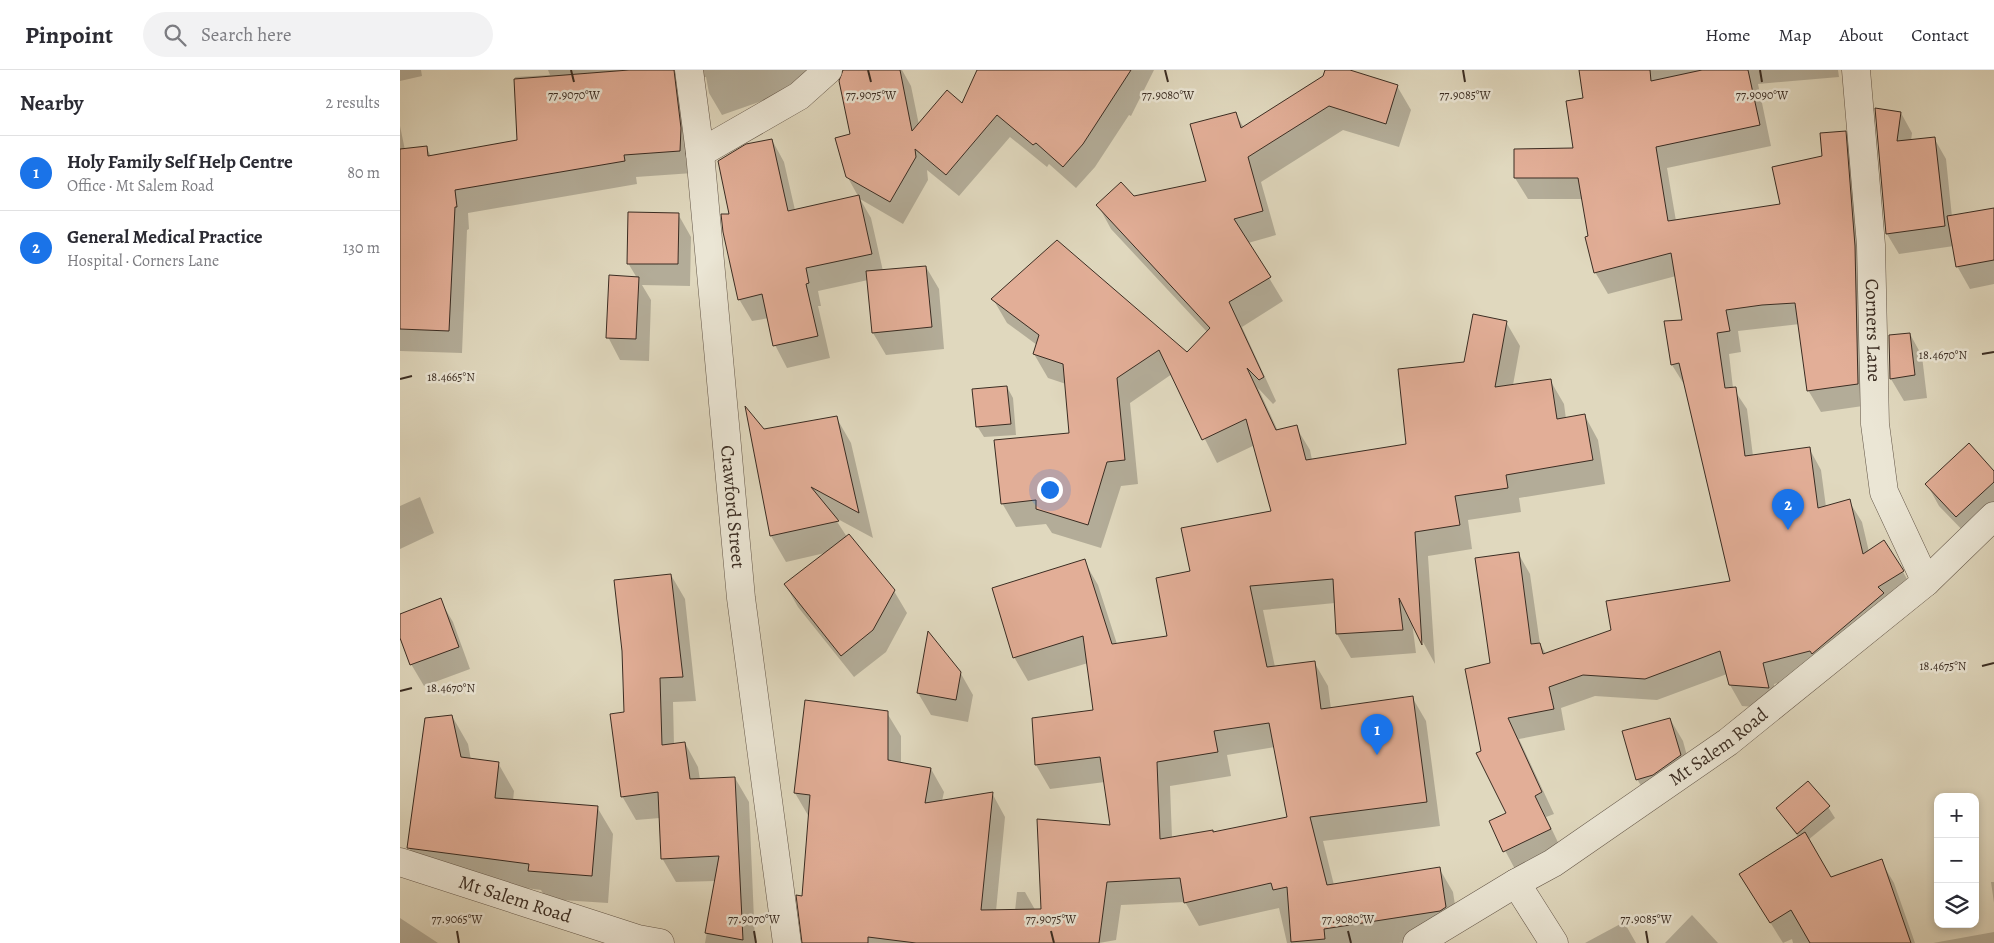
<!DOCTYPE html>
<meta charset="utf-8">
<style>
body{margin:0;font-family:Alegreya,serif;background:#f2f2f3;color:#2b2b33}
.controls{position:absolute;right:15px;bottom:15px;display:grid;overflow:hidden;border-radius:10px;box-shadow:0 2px 8px #0003}
.controls button{width:45px;height:45px;display:grid;place-items:center;padding:0;border:0;border-bottom:1px solid #e1e1e2;background:#fff;color:#2b2b33;font:25px sans-serif}
.you{position:absolute;left:649px;top:419px;width:18px;height:18px;margin:-12px;border:4px solid #fff;border-radius:50%;background:#1a73e8;box-shadow:0 0 0 8px #1a73e833}
.badge{display:grid;place-items:center;width:32px;height:32px;border-radius:50%;background:#1a73e8;color:#fff;font-size:16px;font-weight:700}
.pin{position:absolute;translate:-50% -41px;filter:drop-shadow(0 1px 2px #0008)}
.pin::after{content:'';position:absolute;top:26px;width:18px;height:15px;background:inherit;clip-path:polygon(0 0,100% 0,50% 100%)}
.list{margin:0;padding:0;list-style:none}
h2{display:flex;justify-content:space-between;align-items:center;height:65px;margin:0;padding:0 20px;font-size:21px}
h2 small{font-size:16px;font-weight:400;color:#7c7c81}
.list li{display:grid;grid-template-columns:32px 1fr auto;gap:15px;align-items:center;box-sizing:border-box;height:75px;padding:0 20px;border-top:1px solid #e1e1e2}
.list b{display:block;font-size:19px;white-space:nowrap}
.list p{margin:0;font-size:16px;white-space:nowrap;color:#7c7c81}
.list em{font-size:16px;font-style:normal;color:#7c7c81}
.icon{flex:none;width:28px;height:28px;fill:none;stroke:currentColor;stroke-width:2;stroke-linecap:round;stroke-linejoin:round}
.map{position:relative;flex:none;width:1594px;height:873px;overflow:hidden}
header{display:flex;align-items:center;gap:30px;box-sizing:border-box;height:70px;padding:0 25px;background:#fff;border-bottom:1px solid #e1e1e2}
header strong{font-size:24px}
nav{display:flex;gap:28px;margin-inline-start:auto;font-size:18px}
.search{width:350px;height:45px;background:#f2f2f3;display:flex;align-items:center;gap:12px;box-sizing:border-box;padding:0 18px;border-radius:28px;color:#7c7c81;font-size:19px}
main{display:flex}
aside{flex:1;background:#fff}
.map>svg:first-child{display:block}
</style>
<header>
<strong>Pinpoint</strong>
<div class="search"><svg class="icon" aria-label="search" viewBox="0 0 24 24"><circle cx="10" cy="10" r="6"/><path d="M15 15l6 6"/></svg>Search here</div>
<nav><a>Home</a><a>Map</a><a>About</a><a>Contact</a></nav>
</header>
<main>
<aside>
<h2>Nearby<small>2 results</small></h2>
<ul class="list">
<li><span class="badge">1</span><div><b>Holy Family Self Help Centre</b><p>Office · Mt Salem Road</p></div><em>80 m</em></li>
<li><span class="badge">2</span><div><b>General Medical Practice</b><p>Hospital · Corners Lane</p></div><em>130 m</em></li>
</ul>
</aside>
<div class="map">
<svg width="1594" height="873" viewBox="0 0 1594 873">
<rect width="100%" height="100%" fill="#e0d8be"/>
<filter id="stains"><feTurbulence type="fractalNoise" baseFrequency=".004" numOctaves="4"/><feColorMatrix values="0 0 0 0 .2 0 0 0 0 .09 0 0 0 0 .02 0 0 0 .5 -.17"/></filter>
<radialGradient id="worn" r=".72"><stop offset=".6" stop-color="#630" stop-opacity="0"/><stop offset="1" stop-color="#630" stop-opacity=".3"/></radialGradient>
<!-- shadow -->
<path fill="#0003" fill-rule="evenodd" d="M 0,0 L 21,0 L 22,6 L 0,11 Z
M 148,0 L 502,0 L 511,16 L 519,55 L 563,35 L 579,0 L 754,0 L 731,46 L 729,45 L 695,97 L 676,118 L 649,94 L 647,97 L 610,67 L 559,126 L 527,100 L 528,110 L 503,154 L 460,129 L 471,148 L 483,201 L 526,197 L 539,219 L 544,279 L 486,285 L 473,263 L 468,210 L 418,221 L 421,236 L 418,236 L 430,288 L 387,298 L 375,275 L 369,248 L 352,251 L 339,229 L 331,145 L 372,70 L 384,92 L 395,140 L 458,126 L 447,106 L 452,64 L 444,2 L 322,45 L 309,23 L 306,7 L 300,7 L 293,103 L 236,107 L 237,114 L 68,143 L 69,159 L 67,160 L 62,283 L 0,281 L 0,56 L 5,80 L 26,77 L 31,86 L 119,71 L 115,7 L 150,5 Z
M 926,0 L 946,0 L 997,16 L 1011,40 L 999,77 L 943,60 L 861,112 L 876,165 L 848,173 L 883,231 L 842,257 L 876,331 L 873,334 L 858,318 L 878,361 L 896,357 L 910,380 L 912,390 L 1007,375 L 1065,293 L 1106,252 L 1120,276 L 1113,315 L 1150,310 L 1164,334 L 1166,349 L 1185,346 L 1198,370 L 1205,414 L 1119,428 L 1121,442 L 1068,450 L 1072,479 L 1028,486 L 1035,594 L 1012,552 L 1016,583 L 951,588 L 937,564 L 935,533 L 863,540 L 875,597 L 914,592 L 928,616 L 931,639 L 1012,627 L 1026,651 L 1040,756 L 923,771 L 934,815 L 1039,798 L 1053,822 L 1059,861 L 1054,864 L 999,873 L 887,873 L 879,838 L 799,856 L 785,832 L 721,835 L 716,870 L 699,873 L 653,873 L 711,757 L 705,712 L 650,719 L 636,695 L 695,641 L 688,593 L 628,611 L 614,587 L 684,491 L 698,515 L 717,574 L 769,567 L 791,502 L 873,442 L 855,375 L 817,393 L 772,304 L 730,333 L 738,414 L 721,416 L 701,478 L 652,463 L 646,454 L 616,457 L 602,433 L 671,364 L 666,314 L 648,308 L 634,284 L 637,275 L 607,253 L 593,229 L 787,284 L 808,263 L 711,159 L 698,135 L 807,112 L 835,43 L 844,58 L 924,7 ZM 875,677 L 889,748 L 813,764 L 772,768 L 770,716 L 831,706 L 827,685 Z
M 1180,0 L 1438,0 L 1439,7 L 1358,14 L 1371,76 L 1267,98 L 1276,151 L 1382,135 L 1445,63 L 1457,84 L 1470,335 L 1421,342 L 1408,320 L 1400,254 L 1338,261 L 1341,282 L 1329,284 L 1333,318 L 1347,339 L 1353,386 L 1409,378 L 1421,400 L 1426,437 L 1449,431 L 1462,452 L 1469,482 L 1503,502 L 1515,523 L 1423,602 L 1374,614 L 1380,639 L 1342,636 L 1330,615 L 1327,604 L 1257,630 L 1195,626 L 1161,638 L 1165,660 L 1119,669 L 1154,744 L 1146,747 L 1162,781 L 1117,803 L 1090,752 L 1108,743 L 1082,681 L 1091,594 L 1118,483 L 1130,504 L 1140,574 L 1146,584 L 1212,561 L 1331,512 L 1285,316 L 1272,295 L 1283,252 L 1276,206 L 1208,224 L 1195,202 L 1183,129 L 1128,129 L 1115,108 L 1115,80 L 1175,80 L 1185,29 Z
M 1476,40 L 1501,43 L 1512,63 L 1511,71 L 1534,68 L 1546,89 L 1552,147 L 1594,139 L 1594,214 L 1570,219 L 1557,196 L 1554,176 L 1499,184 L 1487,164 Z
M 278,144 L 291,167 L 290,216 L 242,215 L 251,230 L 249,291 L 220,290 L 208,267 L 237,208 L 228,193 Z
M 1510,264 L 1522,286 L 1527,328 L 1504,331 L 1491,309 Z
M 607,317 L 613,328 L 616,365 L 584,367 L 577,356 Z
M 436,347 L 451,373 L 473,468 L 434,447 L 447,467 L 494,521 L 507,543 L 486,582 L 454,607 L 398,537 L 385,514 L 425,483 L 386,492 L 371,466 L 363,360 Z
M 1594,403 L 1594,446 L 1570,468 L 1539,436 L 1527,414 Z
M 20,427 L 34,463 L 0,479 L 0,436 Z
M 271,505 L 285,529 L 296,631 L 273,632 L 274,675 L 285,673 L 298,697 L 300,710 L 335,708 L 349,732 L 355,873 L 305,873 L 316,811 L 276,812 L 262,788 L 260,748 L 236,750 L 222,726 L 225,643 Z
M 40,530 L 53,552 L 70,599 L 24,616 L 11,594 L 0,564 L 0,545 Z
M 560,602 L 573,625 L 568,652 L 531,645 L 518,623 Z
M 487,643 L 501,666 L 501,693 L 531,699 L 544,722 L 542,731 L 592,723 L 605,747 L 596,841 L 615,841 L 617,822 L 625,822 L 638,845 L 642,873 L 403,873 L 409,747 L 395,723 Z
M 52,646 L 68,674 L 71,690 L 98,693 L 114,721 L 113,731 L 197,737 L 213,764 L 208,833 L 146,829 L 141,820 L 25,805 L 9,778 Z
M 1270,649 L 1283,671 L 1293,708 L 1250,731 L 1237,709 Z
M 1428,737 L 1435,748 L 1408,770 L 1431,808 L 1481,791 L 1494,813 L 1515,873 L 1393,873 L 1392,869 L 1383,873 L 1354,826 L 1399,768 L 1377,738 Z
M 1591,812 L 1594,812 L 1594,833 Z
M 1292,845 L 1318,873 L 1265,873 Z
M 0,848 L 38,873 L 0,873 Z
M 1224,852 L 1236,873 L 1185,873 Z
M 1594,862 L 1594,873 L 1533,873 Z"/>
<!-- building -->
<path fill="#e2ae97" stroke="#3a2c22" fill-rule="evenodd" d="M 229,0 L 274,0 L 281,58 L 280,81 L 224,85 L 225,91 L 55,120 L 57,137 L 55,137 L 49,261 L 0,259 L 0,79 L 27,76 L 28,86 L 117,70 L 114,9 Z
M 443,0 L 500,0 L 512,61 L 547,20 L 562,33 L 577,0 L 731,0 L 683,74 L 663,97 L 636,73 L 633,75 L 597,45 L 546,105 L 515,79 L 516,87 L 490,132 L 446,107 L 435,68 L 450,64 L 439,11 Z
M 925,0 L 950,0 L 998,15 L 986,54 L 929,36 L 848,87 L 863,141 L 834,149 L 871,207 L 829,232 L 864,307 L 859,310 L 847,298 L 876,360 L 897,355 L 906,390 L 1006,374 L 998,299 L 1064,292 L 1073,244 L 1107,251 L 1095,317 L 1151,309 L 1157,349 L 1185,344 L 1193,390 L 1106,405 L 1108,418 L 1055,426 L 1060,455 L 1015,462 L 1022,575 L 999,528 L 1003,560 L 936,564 L 933,509 L 850,516 L 867,597 L 915,591 L 921,639 L 1013,626 L 1027,732 L 910,747 L 927,815 L 1040,797 L 1046,837 L 1040,841 L 924,859 L 925,869 L 891,872 L 887,817 L 873,820 L 871,813 L 784,833 L 780,808 L 707,812 L 699,873 L 516,873 L 468,867 L 468,873 L 402,873 L 396,825 L 402,826 L 410,725 L 394,723 L 405,630 L 488,641 L 488,690 L 531,698 L 525,733 L 593,722 L 581,840 L 641,839 L 637,749 L 710,755 L 700,687 L 635,695 L 632,648 L 693,640 L 683,566 L 613,588 L 592,518 L 685,489 L 712,574 L 767,566 L 756,508 L 790,501 L 781,458 L 871,441 L 846,349 L 802,370 L 759,280 L 717,308 L 725,390 L 707,392 L 688,455 L 636,439 L 636,430 L 601,434 L 594,370 L 669,363 L 663,294 L 633,284 L 639,265 L 591,229 L 657,170 L 787,282 L 810,258 L 696,135 L 721,112 L 734,126 L 806,111 L 790,54 L 836,42 L 841,58 L 923,6 ZM 869,653 L 887,747 L 813,762 L 813,760 L 760,769 L 757,692 L 818,682 L 814,661 Z
M 1179,0 L 1250,0 L 1251,11 L 1302,0 L 1348,0 L 1360,55 L 1256,77 L 1268,151 L 1380,134 L 1372,97 L 1422,86 L 1420,63 L 1446,61 L 1455,176 L 1458,314 L 1407,321 L 1395,233 L 1362,235 L 1326,240 L 1330,261 L 1317,263 L 1325,318 L 1336,317 L 1345,386 L 1410,377 L 1418,438 L 1450,429 L 1463,484 L 1484,470 L 1504,501 L 1478,517 L 1484,523 L 1412,584 L 1410,581 L 1363,593 L 1369,618 L 1329,615 L 1320,581 L 1245,609 L 1183,605 L 1149,617 L 1154,639 L 1108,648 L 1142,722 L 1135,726 L 1151,759 L 1103,782 L 1089,751 L 1106,743 L 1076,683 L 1081,681 L 1065,599 L 1090,593 L 1075,488 L 1119,482 L 1131,574 L 1140,573 L 1143,584 L 1211,560 L 1206,531 L 1330,511 L 1279,293 L 1271,295 L 1264,251 L 1282,250 L 1271,183 L 1194,203 L 1185,167 L 1188,166 L 1178,108 L 1114,108 L 1114,79 L 1173,78 L 1166,31 L 1183,28 Z
M 1475,38 L 1501,42 L 1497,71 L 1535,67 L 1545,156 L 1486,164 Z
M 372,69 L 388,141 L 459,125 L 472,184 L 406,198 L 409,213 L 406,214 L 418,266 L 373,276 L 362,224 L 338,230 L 323,162 L 321,144 L 329,144 L 318,91 L 346,74 Z
M 1594,138 L 1594,190 L 1556,197 L 1547,146 Z
M 228,142 L 279,143 L 278,194 L 227,194 Z
M 526,196 L 532,257 L 472,263 L 466,201 Z
M 209,205 L 239,207 L 236,269 L 206,268 Z
M 1510,263 L 1515,305 L 1490,309 L 1489,265 Z
M 607,316 L 611,354 L 576,357 L 572,319 Z
M 345,336 L 364,359 L 437,346 L 459,443 L 411,417 L 439,451 L 370,466 Z
M 1569,373 L 1594,401 L 1594,412 L 1556,447 L 1525,414 Z
M 449,464 L 495,520 L 473,560 L 441,586 L 384,514 Z
M 271,504 L 283,607 L 260,608 L 262,675 L 285,672 L 290,709 L 335,707 L 343,870 L 305,863 L 319,786 L 261,789 L 258,722 L 221,727 L 210,644 L 224,642 L 222,581 L 214,510 Z
M 41,528 L 59,577 L 10,595 L 0,568 L 0,544 Z
M 528,561 L 561,602 L 556,630 L 517,623 Z
M 52,645 L 61,687 L 99,692 L 95,728 L 198,736 L 192,806 L 128,801 L 129,794 L 7,778 L 25,648 Z
M 1270,648 L 1281,685 L 1253,705 L 1236,710 L 1222,661 Z
M 1408,711 L 1430,736 L 1397,764 L 1376,738 Z
M 1405,762 L 1431,807 L 1482,789 L 1511,873 L 1410,873 L 1391,840 L 1370,853 L 1339,804 Z"/>
<g fill="none" stroke-linecap="round" stroke-linejoin="round">
<!-- minor casing -->
<g stroke="#645749" stroke-width="29">
<g id="minor">
<path id="s1" d="M 289,0 L 300,83 L 341,528 L 387,873"/>
<path id="s2" d="M 1456,0 L 1471,175 L 1475,354 L 1484,422 L 1526,512"/>
<path d="M 300,83 L 399,26 L 428,0"/>
<path id="s3" d="M 0,792 L 238,869 L 260,873"/>
<path d="M 1116,813 L 1154,873"/>
<path id="s4" d="M 1017,873 L 1116,813 L 1153,793 L 1328,672 L 1526,512 L 1594,446"/>
</g>
</g>
<!-- minor -->
<use href="#minor" stroke="#ebe6d5" stroke-width="28"/>
</g>
<!-- ticks -->
<path fill="none" stroke="#3a2c22" stroke-width="2" d="M 171,0 L 174,12M 468,0 L 471,12M 765,0 L 768,12M 1063,0 L 1065,12M 1360,0 L 1362,12M 1582,284 L 1594,282M 0,309 L 12,306M 1582,596 L 1594,593M 0,621 L 12,618M 57,861 L 59,873M 354,861 L 356,873M 651,861 L 654,873M 948,861 L 951,873M 1246,861 L 1248,873"/>
<g text-anchor="middle" dominant-baseline="central" stroke-width="5" stroke-linejoin="round" paint-order="stroke">
<!-- street labels -->
<g font-size="19" fill="#3a2c22" stroke="#ebe6d5">
<text stroke="none"><textPath href="#s2" startOffset="261">Corners Lane</textPath></text>
<text stroke="none"><textPath href="#s1" startOffset="439">Crawford Street</textPath></text>
<text stroke="none"><textPath href="#s4" startOffset="360">Mt Salem Road</textPath></text>
<text stroke="none"><textPath href="#s3" startOffset="121">Mt Salem Road</textPath></text>
</g>
</g>
<g font-size="12" text-anchor="middle" fill="#3a2c22" stroke="#ebe6d5" stroke-width="5" stroke-linejoin="round" paint-order="stroke">
<text x="174" y="29">77.9070°W</text>
<text x="471" y="29">77.9075°W</text>
<text x="768" y="29">77.9080°W</text>
<text x="1065" y="29">77.9085°W</text>
<text x="1362" y="29">77.9090°W</text>
<text x="1543" y="289">18.4670°N</text>
<text x="51" y="311">18.4665°N</text>
<text x="1543" y="600">18.4675°N</text>
<text x="51" y="622">18.4670°N</text>
<text x="57" y="853">77.9065°W</text>
<text x="354" y="853">77.9070°W</text>
<text x="651" y="853">77.9075°W</text>
<text x="948" y="853">77.9080°W</text>
<text x="1246" y="853">77.9085°W</text>
</g>
<rect width="100%" height="100%" filter="url(#stains)"/>
<rect width="100%" height="100%" fill="url(#worn)"/>
</svg>
<div class="controls">
<button>+</button>
<button>−</button>
<button><svg class="icon" aria-label="layers" viewBox="0 0 24 24"><path d="M12 4l9 5-9 5-9-5zM3 14l9 5 9-5"/></svg></button>
</div>
<div class="you"></div>
<div class="pin badge" style="left:977px;top:685px">1</div>
<div class="pin badge" style="left:1388px;top:460px">2</div>
</div>
</main>
